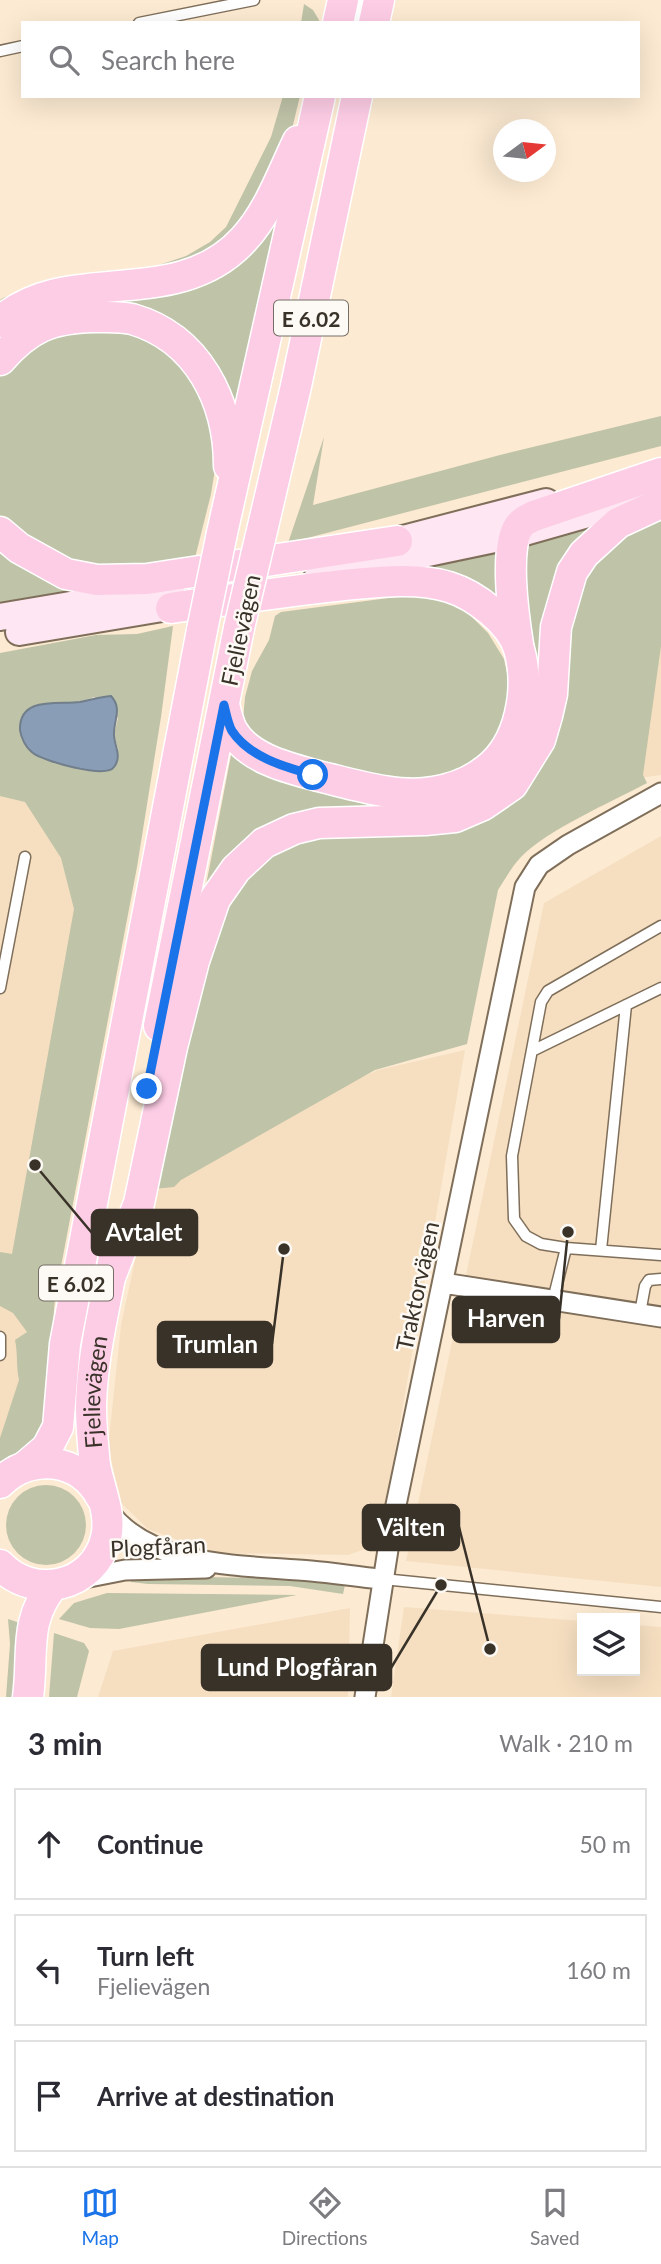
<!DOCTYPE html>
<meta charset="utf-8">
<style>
body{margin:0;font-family:Lato,sans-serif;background:#f2f2f3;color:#2b2b33}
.controls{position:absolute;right:21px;bottom:21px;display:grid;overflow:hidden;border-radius:0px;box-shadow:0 7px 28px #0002}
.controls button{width:63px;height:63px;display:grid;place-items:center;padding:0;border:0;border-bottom:2px solid #e1e1e2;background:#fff;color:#2b2b33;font:35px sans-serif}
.compass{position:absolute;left:493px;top:119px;width:63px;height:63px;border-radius:50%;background:#fff;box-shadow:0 7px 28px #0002;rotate:75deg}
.stop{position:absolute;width:21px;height:21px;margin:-16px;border:5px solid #1a73e8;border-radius:50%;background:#fff}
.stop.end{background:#1a73e8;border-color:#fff;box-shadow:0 2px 7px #0008}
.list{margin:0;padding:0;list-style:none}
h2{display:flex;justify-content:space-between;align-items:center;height:91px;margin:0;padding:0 28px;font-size:30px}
h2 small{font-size:23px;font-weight:400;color:#7c7c81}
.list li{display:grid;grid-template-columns:46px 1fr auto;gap:21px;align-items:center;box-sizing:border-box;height:112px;margin:0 14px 14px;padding:0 14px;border:2px solid #e1e1e2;border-radius:0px}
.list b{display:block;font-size:26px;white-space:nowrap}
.list p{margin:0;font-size:23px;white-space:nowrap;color:#7c7c81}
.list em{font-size:23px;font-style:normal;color:#7c7c81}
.icon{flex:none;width:38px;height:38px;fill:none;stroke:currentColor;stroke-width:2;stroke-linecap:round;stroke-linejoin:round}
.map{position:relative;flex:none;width:661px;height:1697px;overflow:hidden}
.search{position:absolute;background:#fff;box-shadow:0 7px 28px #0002;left:21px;right:21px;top:21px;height:77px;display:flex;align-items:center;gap:18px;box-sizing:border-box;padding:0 24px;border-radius:0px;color:#7c7c81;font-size:26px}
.sheet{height:469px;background:#fff}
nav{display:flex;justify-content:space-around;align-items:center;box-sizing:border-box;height:98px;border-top:2px solid #e1e1e2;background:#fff;font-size:19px;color:#7c7c81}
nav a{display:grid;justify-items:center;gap:4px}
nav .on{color:#1a73e8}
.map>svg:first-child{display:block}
</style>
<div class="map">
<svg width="661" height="1697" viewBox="0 0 661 1697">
<rect width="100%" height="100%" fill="#fcead2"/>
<!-- built -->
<path fill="#f6dfc1" d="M 661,516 L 661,775 L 625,780 Z
M 0,755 L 97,868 L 37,1408 L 0,1466 Z
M 661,836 L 661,1587 L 406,1561 L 544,903 Z
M 465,1050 L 382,1526 L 374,1546 L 348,1555 L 213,1553 L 148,1529 L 122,1504 L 108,1448 L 121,1325 L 154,1172 L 378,1070 Z
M 404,1607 L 582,1621 L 582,1671 L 635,1671 L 635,1625 L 661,1627 L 661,1697 L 391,1697 Z
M 350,1608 L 348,1697 L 98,1697 L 113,1651 Z"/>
<!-- green -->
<path fill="#bfc3a7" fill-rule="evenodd" d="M 304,4 L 313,10 L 319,20 L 318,23 L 301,23 Z
M 283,96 L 300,96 L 291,133 L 250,219 L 197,263 L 0,312 L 0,300 L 3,298 L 40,283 L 69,277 L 134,271 L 156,266 L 186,256 L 210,242 L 226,227 L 271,137 Z
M 274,211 L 280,216 L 233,417 L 145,312 L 0,346 L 0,333 L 21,317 L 163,290 Z
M 101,324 L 169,348 L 211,406 L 216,463 L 211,494 L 193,566 L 174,568 L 68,564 L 20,538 L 0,516 L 0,372 L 31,343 Z
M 661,416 L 661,446 L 288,543 L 324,437 L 313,505 L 500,455 Z
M 661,512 L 661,646 L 643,775 L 647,783 C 610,803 548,829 520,858 C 511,868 505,879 498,890 L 467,1044 L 375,1070 L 181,1180 L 174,1187 L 153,1189 L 191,1000 L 230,894 L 286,843 L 495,810 L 570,606 L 601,550 Z
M 603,520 L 605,522 C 586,541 567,560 558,586 C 534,655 559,736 491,787 C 459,812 419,812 380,811 C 295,807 247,825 203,901 L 232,750 C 277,782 349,798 403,800 C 438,801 476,794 500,767 C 545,718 530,660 523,601 C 521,579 518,559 527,538 Z
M 0,546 L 98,587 L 0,608 Z
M 502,546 L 507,612 L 405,568 Z
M 404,596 L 439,599 L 465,610 L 488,633 L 504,659 L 510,687 L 508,724 L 472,767 L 441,780 L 372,778 L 258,743 L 243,720 L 245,697 L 252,671 L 269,640 L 275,616 L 281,612 Z
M 173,626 L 161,717 L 137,867 L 55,1298 L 45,1422 L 33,1442 L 10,1460 L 0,1464 L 0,1438 L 19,1380 C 16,1366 18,1354 15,1340 L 27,1332 L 13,1313 L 0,1306 L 0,1252 L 12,1254 L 74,909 L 61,858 L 25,802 L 0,796 L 0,653 L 96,635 L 137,634 ZM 94,697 L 118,718 L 114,735 L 118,749 L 115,766 C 100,779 61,763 44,758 L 25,713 C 51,696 69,709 94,697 Z
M6 1525a40 40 0 1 1 80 0a40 40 0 1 1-80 0Z
M 156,1576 L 311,1579 L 345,1585 L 343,1594 L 290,1586 L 148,1584 L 131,1582 L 131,1579 Z
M 107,1593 L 297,1595 L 119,1629 L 90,1628 L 59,1619 L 74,1603 Z
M 8,1619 L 20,1623 L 17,1697 L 6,1697 L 10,1644 Z
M 54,1633 L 84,1643 L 89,1651 L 77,1697 L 49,1697 Z"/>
<!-- water -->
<path fill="#899eb6" stroke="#717e8c" stroke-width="2" d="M 111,696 C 123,709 113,721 114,736 C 115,747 122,757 114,767 C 106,779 43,761 33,753 C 26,748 21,738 20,730 C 19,695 60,705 80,702 C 91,700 99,697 111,696 Z"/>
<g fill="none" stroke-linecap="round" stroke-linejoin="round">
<!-- lane casing -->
<g stroke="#7f6f5a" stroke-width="13">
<path id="lane" d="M 139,23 L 254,0
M 0,51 L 23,46
M 661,926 L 548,991 L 541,1002 L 512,1156 L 514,1219 L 526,1236 L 541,1244 L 566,1248 L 661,1255
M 0,988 L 25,857
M 532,1051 L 661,988
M 601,1250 L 626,1005
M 553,1300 L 566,1248
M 640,1313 L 645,1286 L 649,1280 L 661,1279
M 0,1337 L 0,1355
M 383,1579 L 661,1607"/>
</g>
<!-- street casing -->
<g stroke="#7f6f5a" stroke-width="23">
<path id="street" d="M 356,0 L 359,9 L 359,23
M 443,1283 L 661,1317
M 106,1508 C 148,1569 245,1565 311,1571 C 335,1573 358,1577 381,1579
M 79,1579 L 125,1570 L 206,1568
M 365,1697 L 392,1524 L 525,887 L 539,865 L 568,845 L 661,793"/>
</g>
<!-- secondary casing -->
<g stroke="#7f6f5a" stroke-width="30">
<path id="secondary" d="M 376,546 L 546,502
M 318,576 L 514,535 L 658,494
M 0,617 L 171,588
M 19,632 L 192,603"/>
</g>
<!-- primary casing -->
<g stroke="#fff" stroke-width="33">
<g id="primary">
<path d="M 338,23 L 343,0"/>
<path d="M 374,23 L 379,0"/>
<path d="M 0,322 C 66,261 176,314 244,239 C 269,212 282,174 298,141"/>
<path d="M 0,360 C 29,327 51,318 94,317 C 106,317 120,316 132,319 C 198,338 229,401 229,466"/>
<path d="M 0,532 L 19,548 L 66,574 L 97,580 L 147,579 L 397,541"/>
<path d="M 222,533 L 320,96"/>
<path d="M 260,539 L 296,386 L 357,96"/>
<path d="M 171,608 C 229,600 286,591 344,585 C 378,582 416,577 449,587 C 475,595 511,622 519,649 C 530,688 521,744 486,770 C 471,782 452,789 433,792 C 399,799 352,784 318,776 C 289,768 248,759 232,730 C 228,722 226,712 224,705"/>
<path d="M 518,644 C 514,619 503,544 520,525 C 523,521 530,518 534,516 L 661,473"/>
<path d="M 159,1026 L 239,628"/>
<path d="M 111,1275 L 139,1203 L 172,1047 L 194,961 L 215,899 L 236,869 L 264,843 L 294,829 L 319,823 L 425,820 L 455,817 L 483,805 L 512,785 L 540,740 L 547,716 L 552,694 L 556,627 L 572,572 L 584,554 L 618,523 L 661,503"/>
<path d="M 26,1466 L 47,1448 L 58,1427 L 65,1344 L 202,630"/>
<path d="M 0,1483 C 31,1452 80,1458 101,1497"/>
<path id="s1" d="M 0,1565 C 33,1600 94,1588 106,1538 C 112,1514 99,1489 95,1465 C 93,1446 91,1425 91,1406 C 92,1356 105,1306 114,1257"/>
<path d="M 28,1697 C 34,1654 23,1622 53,1585"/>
</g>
</g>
<!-- lane -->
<use href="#lane" stroke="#fff" stroke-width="10"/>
<!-- street -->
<use href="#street" stroke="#fff" stroke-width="19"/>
<!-- secondary -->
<use href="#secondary" stroke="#fee6f2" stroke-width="26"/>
<!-- primary -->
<use href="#primary" stroke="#fdcde5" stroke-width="30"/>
<!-- primary-bridge casing -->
<g stroke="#fff" stroke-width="33" stroke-linecap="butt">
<path id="primary-bridge" d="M 239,628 L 260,539
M 202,630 L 222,533"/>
</g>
<!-- primary-bridge -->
<use href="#primary-bridge" stroke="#fdcde5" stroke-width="30"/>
</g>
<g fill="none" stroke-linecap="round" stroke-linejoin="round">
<!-- route -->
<path stroke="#1a73e8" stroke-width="9" d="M 147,1089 L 224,705 C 226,713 228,724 232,731 C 249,757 285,767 313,775"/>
</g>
<g text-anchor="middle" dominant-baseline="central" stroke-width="5" stroke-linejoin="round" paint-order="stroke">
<!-- shield labels -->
<g fill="#fdf9f4" stroke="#746e66" stroke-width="2">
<rect x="274" y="300.5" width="74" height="35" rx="5"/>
<rect x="39" y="1265.5" width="74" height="35" rx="5"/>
</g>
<g font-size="21" font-weight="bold" fill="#393229">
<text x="311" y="318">E 6.02</text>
<text x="76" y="1283">E 6.02</text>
</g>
<!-- street labels -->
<g font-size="23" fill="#393229" stroke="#fdf9f4">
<text transform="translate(240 630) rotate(-78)">Fjelievägen</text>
<text transform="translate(417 1286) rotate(-78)">Traktorvägen</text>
<text stroke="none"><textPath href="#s1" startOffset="282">Fjelievägen</textPath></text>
<text transform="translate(158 1546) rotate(-3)">Plogfåran</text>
</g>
</g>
<!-- callouts -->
<path fill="none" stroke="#393229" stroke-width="2.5" d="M35 1165L92 1233M568 1232L559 1319M284 1249L272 1344M490 1649L459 1527M441 1585L391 1668"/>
<g fill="#393229" stroke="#fdf9f4" stroke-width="2.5">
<circle cx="35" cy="1165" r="7"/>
<circle cx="568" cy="1232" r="7"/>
<circle cx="284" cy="1249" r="7"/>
<circle cx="490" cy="1649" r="7"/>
<circle cx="441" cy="1585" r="7"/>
</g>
<g fill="#393229" stroke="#393229" stroke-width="2.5">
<rect x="92" y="1210" width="105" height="45" rx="7"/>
<rect x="453" y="1297" width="106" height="45" rx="7"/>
<rect x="158" y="1322" width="114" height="45" rx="7"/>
<rect x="363" y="1505" width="96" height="45" rx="7"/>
<rect x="202" y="1645" width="189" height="45" rx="7"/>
</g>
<g font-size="24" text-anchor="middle" font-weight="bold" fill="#fff">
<text x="144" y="1241">Avtalet</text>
<text x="506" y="1327">Harven</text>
<text x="215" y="1353">Trumlan</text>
<text x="411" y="1536">Välten</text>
<text x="297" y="1676">Lund Plogfåran</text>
</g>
</svg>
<div class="controls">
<button><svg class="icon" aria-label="layers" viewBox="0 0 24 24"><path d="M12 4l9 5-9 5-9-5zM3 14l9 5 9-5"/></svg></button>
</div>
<svg class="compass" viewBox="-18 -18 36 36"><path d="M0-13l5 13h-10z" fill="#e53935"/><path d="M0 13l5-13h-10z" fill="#7c7c81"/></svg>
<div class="stop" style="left:313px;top:775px"></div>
<div class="stop end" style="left:147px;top:1089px"></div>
<div class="search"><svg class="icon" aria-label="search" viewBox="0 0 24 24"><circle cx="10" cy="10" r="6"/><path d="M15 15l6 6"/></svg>Search here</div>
</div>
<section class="sheet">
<h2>3 min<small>Walk · 210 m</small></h2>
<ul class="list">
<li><svg class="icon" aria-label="ahead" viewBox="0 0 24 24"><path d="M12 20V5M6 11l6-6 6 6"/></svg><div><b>Continue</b></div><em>50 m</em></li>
<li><svg class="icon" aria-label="left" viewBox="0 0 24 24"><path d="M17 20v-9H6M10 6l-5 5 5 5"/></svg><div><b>Turn left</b><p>Fjelievägen</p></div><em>160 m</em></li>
<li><svg class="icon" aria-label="arrive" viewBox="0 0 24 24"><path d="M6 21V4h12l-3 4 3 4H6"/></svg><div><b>Arrive at destination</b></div></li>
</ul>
</section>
<nav>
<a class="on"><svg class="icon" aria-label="map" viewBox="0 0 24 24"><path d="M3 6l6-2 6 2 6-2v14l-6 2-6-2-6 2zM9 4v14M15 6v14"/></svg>Map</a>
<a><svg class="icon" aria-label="directions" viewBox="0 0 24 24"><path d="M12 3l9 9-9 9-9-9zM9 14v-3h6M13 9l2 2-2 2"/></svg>Directions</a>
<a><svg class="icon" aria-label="saved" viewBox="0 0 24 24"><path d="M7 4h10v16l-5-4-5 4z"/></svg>Saved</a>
</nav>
